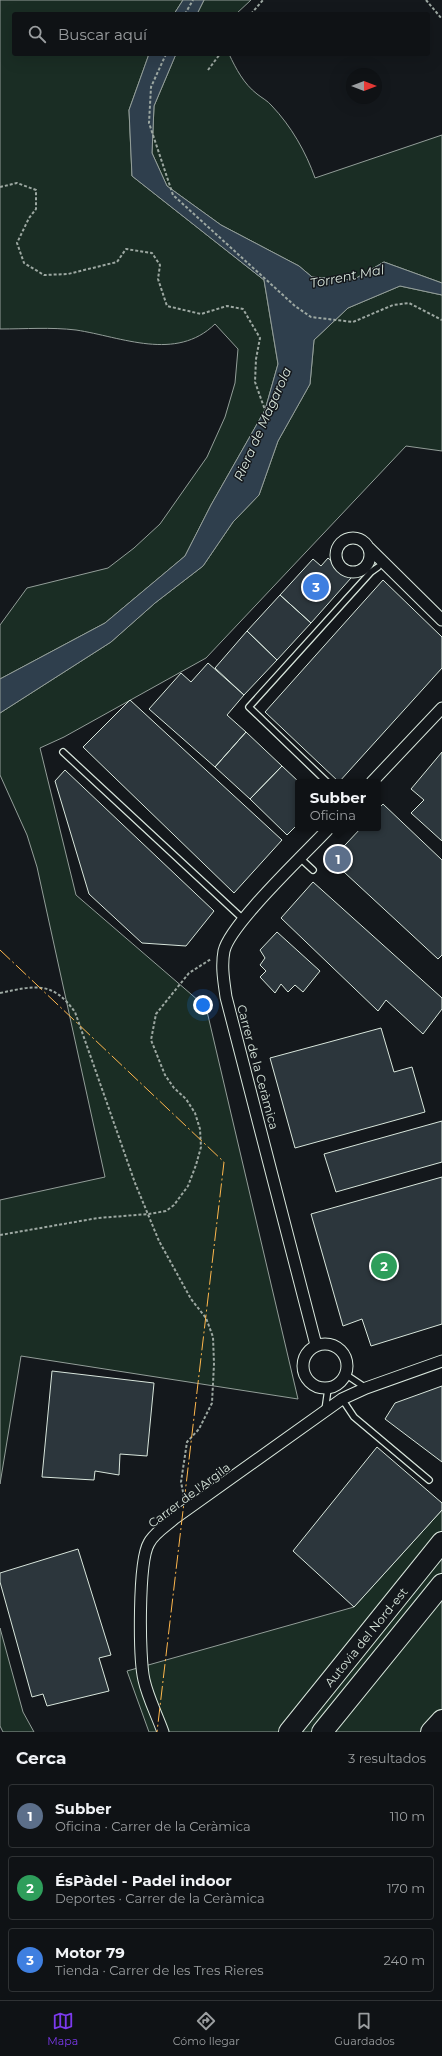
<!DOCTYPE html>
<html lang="es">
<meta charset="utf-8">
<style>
body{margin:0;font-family:Montserrat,sans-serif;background:#1d2022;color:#f1f3f6}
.compass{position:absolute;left:346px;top:68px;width:36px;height:36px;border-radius:50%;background:#0f1215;box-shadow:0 4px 16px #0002;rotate:90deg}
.you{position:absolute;left:203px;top:1005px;width:14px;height:14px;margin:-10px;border:3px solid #fff;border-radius:50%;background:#1a73e8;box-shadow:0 0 0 6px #1a73e833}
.badge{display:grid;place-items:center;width:26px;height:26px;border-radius:50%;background:#7c3aed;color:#fff;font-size:13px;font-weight:700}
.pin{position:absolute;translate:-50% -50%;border:2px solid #fff;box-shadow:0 1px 4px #0006}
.popup{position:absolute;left:295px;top:779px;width:86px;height:52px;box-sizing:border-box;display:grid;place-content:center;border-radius:4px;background:#0f1215;filter:drop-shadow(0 1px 3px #0005);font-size:13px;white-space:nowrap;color:#9b9ea0}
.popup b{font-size:15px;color:#f1f3f6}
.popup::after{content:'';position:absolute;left:50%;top:100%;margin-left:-8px;border:8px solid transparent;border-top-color:#0f1215}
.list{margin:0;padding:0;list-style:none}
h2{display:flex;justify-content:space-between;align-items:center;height:52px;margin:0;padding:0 16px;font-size:17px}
h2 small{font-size:13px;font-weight:400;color:#9b9ea0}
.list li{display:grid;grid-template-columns:26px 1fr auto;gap:12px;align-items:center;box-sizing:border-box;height:64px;margin:0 8px 8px;padding:0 8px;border:1px solid #2f3234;border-radius:4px}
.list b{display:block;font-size:15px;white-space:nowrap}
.list p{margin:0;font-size:13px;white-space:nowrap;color:#9b9ea0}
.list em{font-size:13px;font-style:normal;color:#9b9ea0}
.icon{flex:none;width:22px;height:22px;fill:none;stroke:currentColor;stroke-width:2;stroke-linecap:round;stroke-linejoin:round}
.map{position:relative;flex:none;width:442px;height:1732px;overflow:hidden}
.search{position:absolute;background:#0f1215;box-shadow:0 4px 16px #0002;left:12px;right:12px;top:12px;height:44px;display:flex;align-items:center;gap:10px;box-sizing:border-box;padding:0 14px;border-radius:4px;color:#9b9ea0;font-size:15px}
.sheet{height:268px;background:#0f1215}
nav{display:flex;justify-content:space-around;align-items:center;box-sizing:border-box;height:56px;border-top:1px solid #2f3234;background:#0f1215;font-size:11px;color:#9b9ea0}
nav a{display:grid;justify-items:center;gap:2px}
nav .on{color:#7c3aed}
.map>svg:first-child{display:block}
</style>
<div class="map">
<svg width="442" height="1732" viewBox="0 0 442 1732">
<rect width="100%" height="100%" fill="#14181c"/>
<!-- green -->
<path fill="#1a2d24" stroke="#939e99" d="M 0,0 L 183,0 L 174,14 L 14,14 L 14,54 L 149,54 L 129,110 L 132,176 L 264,280 L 278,364 L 265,410 L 211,505 L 185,556 L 105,623 L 0,679 L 0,625 L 27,588 L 108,568 L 134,548 L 160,524 L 207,457 L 225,417 L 235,383 L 238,349 L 215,324 C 176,362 122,337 76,330 C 51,327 25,329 0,329 Z
M 204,0 L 251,0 L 236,14 L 197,14 Z
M 176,54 L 229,54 C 236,69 244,84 257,94 C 262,98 268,101 272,106 C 291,126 306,152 315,178 L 442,135 L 442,283 L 384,262 L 353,280 L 312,277 L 299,266 L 221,225 L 167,186 L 152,153 L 154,106 Z
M 400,286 L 442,295 L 442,451 L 406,446 L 206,658 L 64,737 L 40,748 L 76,895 L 206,1007 L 298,1399 L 21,1356 L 0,1484 L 0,1200 L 105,1177 L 37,867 L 27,835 L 0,775 L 0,713 L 111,642 L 155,603 L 203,566 L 233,522 L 259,495 L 278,441 L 310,384 L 314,340 L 348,308 Z
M 442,1510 L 442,1732 L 149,1732 L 127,1671 L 354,1607 Z
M 0,1628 L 23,1712 L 34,1732 L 3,1732 L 0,1726 Z"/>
<!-- water -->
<path fill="#2f3f4d" stroke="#939e99" d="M 183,0 L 204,0 L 197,14 L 174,14 Z
M 149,54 L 176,54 L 154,106 L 152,153 L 167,186 L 221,225 L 299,266 L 312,277 L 353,280 L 384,262 L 442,283 L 442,295 L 400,286 L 348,308 L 314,340 L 310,384 L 278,441 L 259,495 L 233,522 L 203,566 L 155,603 L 111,642 L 0,713 L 0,679 L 105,623 L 185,556 L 211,505 L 265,410 L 278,364 L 264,280 L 132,176 L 129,110 Z"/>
<!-- building -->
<path fill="#2c363c" stroke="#d8e6dc" d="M 328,558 L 351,578 L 311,623 L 280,595 L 313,559 L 321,566 Z
M 383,580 L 442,637 L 442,668 L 339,782 L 265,712 Z
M 280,595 L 311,623 L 277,660 L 247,631 Z
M 247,631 L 277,660 L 244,695 L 215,668 Z
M 208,663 L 244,695 L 227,715 L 246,732 L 215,767 L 149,709 L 181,673 L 191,682 Z
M 130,700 L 282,840 L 234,893 L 83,747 Z
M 246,732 L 282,766 L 250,799 L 215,767 Z
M 442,752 L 442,841 L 411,813 L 424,800 L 411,789 Z
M 282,766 L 299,782 L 298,824 L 287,835 L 250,799 Z
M 65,770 L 214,911 L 186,946 L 142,943 L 89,894 L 55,781 Z
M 383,804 L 442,860 L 442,955 L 438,959 L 331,860 L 361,828 L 378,828 L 378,809 Z
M 313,882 L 442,998 L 442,1009 L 423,1034 L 386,1000 L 378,1011 L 281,918 Z
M 277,932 L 320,971 L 303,992 L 295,985 L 288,992 L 281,984 L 275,993 L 260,977 L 266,971 L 260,965 L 265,958 L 260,950 Z
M 381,1028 L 394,1072 L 412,1067 L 425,1112 L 295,1148 L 270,1058 Z
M 442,1121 L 442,1162 L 336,1192 L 324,1154 Z
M 442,1177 L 442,1324 L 371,1346 L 362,1319 L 343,1326 L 311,1214 Z
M 52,1371 L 154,1383 L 147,1456 L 120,1454 L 119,1475 L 95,1471 L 94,1480 L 42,1477 Z
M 442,1386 L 442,1462 L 385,1419 L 395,1403 Z
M 377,1447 L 442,1503 L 442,1510 L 354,1607 L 293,1551 Z
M 78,1549 L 111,1655 L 99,1658 L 109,1691 L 47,1706 L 43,1694 L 32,1697 L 0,1582 L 0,1573 Z"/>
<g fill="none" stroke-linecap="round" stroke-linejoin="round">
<!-- service casing -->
<g stroke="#d8e6dc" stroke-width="8">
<path id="service" d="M 63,752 L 243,919
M 327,782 L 249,707 L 371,572 L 378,567
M 300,858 L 313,870
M 345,1374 L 366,1388
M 342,1399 L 354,1417 L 429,1480
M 325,1410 L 328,1389"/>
</g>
<!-- minor casing -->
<g stroke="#d8e6dc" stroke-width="13">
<path id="minor" d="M336 555a17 17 0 1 1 34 0a17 17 0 1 1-34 0Z
M 369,548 L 442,620
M 372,782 L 442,708
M303 1366a22 22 0 1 1 44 0a22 22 0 1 1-44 0Z
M 316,1345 L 226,997 C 224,982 221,967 224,951 C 230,924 307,852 329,828
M 163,1732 C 157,1715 148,1698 144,1680 C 139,1659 138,1561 149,1543 C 154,1533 166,1526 175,1518 L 342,1399 L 366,1388 L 442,1361"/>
</g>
<!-- motorway casing -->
<g stroke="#d8e6dc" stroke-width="22">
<path id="motorway" d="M 289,1732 L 442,1542
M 322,1732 L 442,1584
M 431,1732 L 442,1720"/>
</g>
<!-- path -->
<path stroke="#9da8a2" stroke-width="2" stroke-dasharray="3 2" stroke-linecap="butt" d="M 426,0 L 442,19
M 185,14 L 193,0
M 251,14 L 263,0
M 166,54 L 151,87 L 149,123 L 173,195 L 295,306 L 311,317 L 353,322 L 393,305 L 409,303 L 442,320
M 208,70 L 220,54
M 0,187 L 17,183 L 36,190 L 36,209 L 29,218 L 17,243 L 24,263 L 44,275 L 68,274 L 117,262 L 126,249 L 152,253 L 160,265 L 158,279 L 167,306 L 201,314 L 227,306 L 243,309 L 260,338 L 256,359 L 255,382 L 265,410
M 0,993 C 34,986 52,980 75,1012 L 135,1183 L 159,1241 L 191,1299 L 206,1318 L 213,1337 L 214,1364 L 212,1403 L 199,1429 L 187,1442 L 181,1482 L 184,1497
M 0,1235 L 98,1218 L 149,1214 L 166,1211 L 174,1205 L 188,1186 L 196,1165 L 201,1147 L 200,1129 L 195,1113 L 186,1099 L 174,1088 L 165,1075 L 151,1040 L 156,1014 L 189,973 L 211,959"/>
<!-- service -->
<use href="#service" stroke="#14181c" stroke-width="5.5"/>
<!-- minor -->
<use href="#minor" stroke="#14181c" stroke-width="11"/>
<!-- motorway -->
<use href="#motorway" stroke="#14181c" stroke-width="20"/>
<!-- power -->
<path stroke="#ffb74d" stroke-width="1" stroke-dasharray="14 3 2 3" stroke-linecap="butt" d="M 0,950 L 224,1162 L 157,1732"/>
</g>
<g text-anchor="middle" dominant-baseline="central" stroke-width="3" stroke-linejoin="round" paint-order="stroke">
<!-- street labels -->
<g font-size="12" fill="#d8e6dc" stroke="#14181c">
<text transform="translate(258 1067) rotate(75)">Carrer de la Ceràmica</text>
<text transform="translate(189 1495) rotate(-37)">Carrer de l'Argila</text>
<text transform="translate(366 1637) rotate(-51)">Autovia del Nord-est</text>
</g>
<!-- water labels -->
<g font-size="13" font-style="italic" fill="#d8e6dc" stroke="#14181c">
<text transform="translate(347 276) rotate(-11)">Torrent Mal</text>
<text transform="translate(262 424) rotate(-66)">Riera de Magarola</text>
</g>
</g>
</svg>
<svg class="compass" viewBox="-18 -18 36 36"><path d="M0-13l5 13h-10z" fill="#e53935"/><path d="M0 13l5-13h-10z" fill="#9b9ea0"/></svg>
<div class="you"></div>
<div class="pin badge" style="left:338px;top:859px;background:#5c6f8a">1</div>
<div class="popup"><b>Subber</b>Oficina</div>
<div class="pin badge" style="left:384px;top:1266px;background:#2e9e5b">2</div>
<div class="pin badge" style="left:316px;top:587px;background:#3f7fe0">3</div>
<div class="search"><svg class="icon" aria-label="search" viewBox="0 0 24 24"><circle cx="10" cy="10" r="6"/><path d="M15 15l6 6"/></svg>Buscar aquí</div>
</div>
<section class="sheet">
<h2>Cerca<small>3 resultados</small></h2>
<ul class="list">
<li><span class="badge" style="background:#5c6f8a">1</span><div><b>Subber</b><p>Oficina · Carrer de la Ceràmica</p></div><em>110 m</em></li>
<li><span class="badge" style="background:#2e9e5b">2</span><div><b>ÉsPàdel - Padel indoor</b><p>Deportes · Carrer de la Ceràmica</p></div><em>170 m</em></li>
<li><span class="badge" style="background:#3f7fe0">3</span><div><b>Motor 79</b><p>Tienda · Carrer de les Tres Rieres</p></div><em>240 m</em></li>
</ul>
</section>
<nav>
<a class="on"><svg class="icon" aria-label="map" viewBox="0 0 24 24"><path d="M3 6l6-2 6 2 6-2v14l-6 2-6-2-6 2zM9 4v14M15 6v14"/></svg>Mapa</a>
<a><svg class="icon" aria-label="directions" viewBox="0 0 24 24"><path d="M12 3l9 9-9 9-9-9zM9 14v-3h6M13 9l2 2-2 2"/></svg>Cómo llegar</a>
<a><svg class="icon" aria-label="saved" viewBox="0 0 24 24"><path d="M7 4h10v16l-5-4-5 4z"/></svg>Guardados</a>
</nav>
